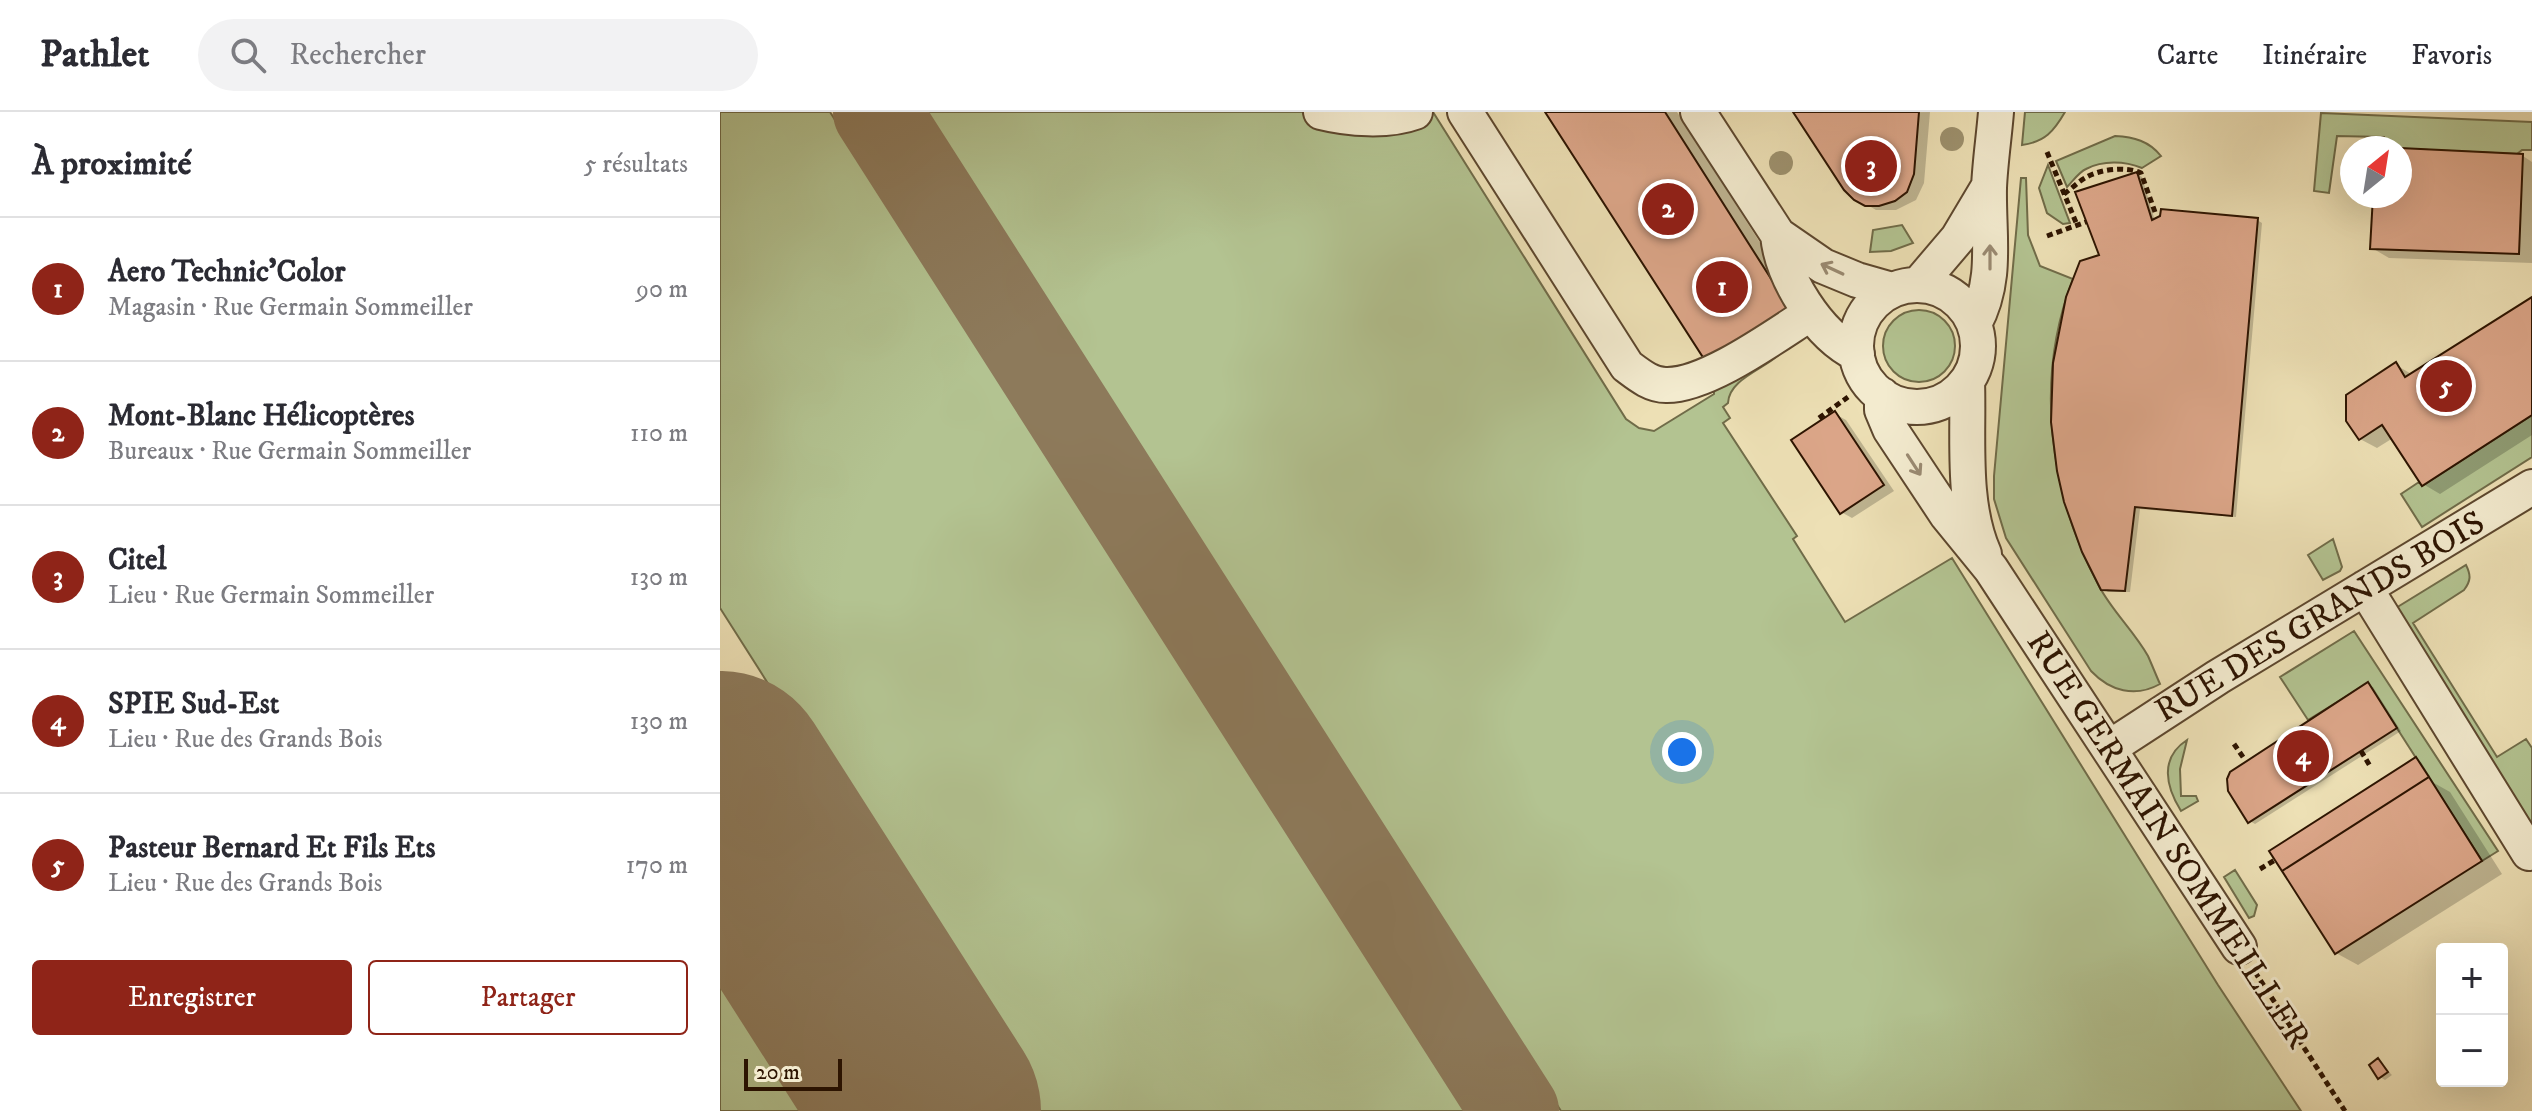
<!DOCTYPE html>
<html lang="fr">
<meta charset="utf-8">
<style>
body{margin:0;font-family:"IM FELL DW Pica",serif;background:#f2f2f3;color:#2b2b33}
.controls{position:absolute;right:24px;bottom:24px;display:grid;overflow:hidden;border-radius:8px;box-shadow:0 8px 32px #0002}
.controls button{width:72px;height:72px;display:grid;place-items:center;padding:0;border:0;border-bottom:2px solid #e1e1e2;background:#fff;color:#2b2b33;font:40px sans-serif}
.compass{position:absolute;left:1620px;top:24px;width:72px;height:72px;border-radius:50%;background:#fff;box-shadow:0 8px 32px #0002;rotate:30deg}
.scale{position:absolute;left:24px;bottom:20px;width:98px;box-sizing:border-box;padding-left:8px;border:4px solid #2d1401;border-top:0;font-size:22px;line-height:28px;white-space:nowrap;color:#2d1401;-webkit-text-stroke:6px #f3ebcf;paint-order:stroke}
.you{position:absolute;left:962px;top:640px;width:28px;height:28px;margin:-20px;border:6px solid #fff;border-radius:50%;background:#1a73e8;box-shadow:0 0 0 12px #1a73e833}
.badge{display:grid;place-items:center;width:52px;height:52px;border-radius:50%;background:#8f2418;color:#fff;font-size:26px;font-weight:700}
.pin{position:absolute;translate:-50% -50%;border:4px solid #fff;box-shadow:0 2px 8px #0006}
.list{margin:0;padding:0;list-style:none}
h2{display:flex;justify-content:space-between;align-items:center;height:104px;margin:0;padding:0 32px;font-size:34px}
h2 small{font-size:26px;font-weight:400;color:#7c7c81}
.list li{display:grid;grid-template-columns:52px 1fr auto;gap:24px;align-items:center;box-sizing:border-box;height:144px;padding:0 32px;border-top:2px solid #e1e1e2}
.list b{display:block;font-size:30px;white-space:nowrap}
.list p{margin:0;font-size:26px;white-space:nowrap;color:#7c7c81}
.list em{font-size:26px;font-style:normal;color:#7c7c81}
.actions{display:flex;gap:16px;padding:24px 32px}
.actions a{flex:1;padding:18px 0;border:2px solid #8f2418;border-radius:8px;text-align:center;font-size:28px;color:#8f2418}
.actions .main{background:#8f2418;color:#fff}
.icon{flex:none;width:44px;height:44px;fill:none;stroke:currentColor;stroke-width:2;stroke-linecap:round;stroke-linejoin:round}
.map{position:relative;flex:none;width:1812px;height:999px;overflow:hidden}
header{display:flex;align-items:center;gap:48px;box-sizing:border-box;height:112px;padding:0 40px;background:#fff;border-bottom:2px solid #e1e1e2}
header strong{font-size:38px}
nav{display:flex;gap:44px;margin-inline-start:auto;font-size:28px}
.search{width:560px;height:72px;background:#f2f2f3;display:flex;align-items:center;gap:20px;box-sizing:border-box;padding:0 28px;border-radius:44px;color:#7c7c81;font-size:30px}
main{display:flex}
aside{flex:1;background:#fff}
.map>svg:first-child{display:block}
</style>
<header>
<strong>Pathlet</strong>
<div class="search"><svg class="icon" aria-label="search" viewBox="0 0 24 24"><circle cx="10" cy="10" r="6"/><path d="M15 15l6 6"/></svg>Rechercher</div>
<nav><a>Carte</a><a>Itinéraire</a><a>Favoris</a></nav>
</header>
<main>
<aside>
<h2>À proximité<small>5 résultats</small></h2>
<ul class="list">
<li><span class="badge">1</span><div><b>Aero Technic'Color</b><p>Magasin · Rue Germain Sommeiller</p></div><em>90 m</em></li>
<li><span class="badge">2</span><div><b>Mont-Blanc Hélicoptères</b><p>Bureaux · Rue Germain Sommeiller</p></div><em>110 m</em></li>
<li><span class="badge">3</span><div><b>Citel</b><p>Lieu · Rue Germain Sommeiller</p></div><em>130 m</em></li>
<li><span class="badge">4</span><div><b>SPIE Sud-Est</b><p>Lieu · Rue des Grands Bois</p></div><em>130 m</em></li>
<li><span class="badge">5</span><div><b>Pasteur Bernard Et Fils Ets</b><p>Lieu · Rue des Grands Bois</p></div><em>170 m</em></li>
</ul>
<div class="actions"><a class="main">Enregistrer</a><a>Partager</a></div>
</aside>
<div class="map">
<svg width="1812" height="999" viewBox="0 0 1812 999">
<rect width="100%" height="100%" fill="#ede0b5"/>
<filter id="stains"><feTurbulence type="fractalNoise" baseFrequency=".0025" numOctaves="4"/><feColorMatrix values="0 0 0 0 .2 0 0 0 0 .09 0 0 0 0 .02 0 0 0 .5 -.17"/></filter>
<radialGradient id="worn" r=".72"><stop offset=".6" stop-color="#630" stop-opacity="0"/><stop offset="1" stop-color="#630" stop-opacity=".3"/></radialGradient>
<!-- green -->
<path fill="#b3c391" stroke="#706c49" stroke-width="2" d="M 0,0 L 110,0 L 747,999 L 320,999 L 0,496 Z
M 198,0 L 713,0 L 906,307 L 919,316 L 934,319 L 994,282 L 994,273 L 1065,237 C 1050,256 1009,265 1008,291 L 1003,295 L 1010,306 L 1003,311 L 1077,424 L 1073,427 L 1125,510 L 1232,446 L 1498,873 L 1581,999 L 841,999 Z
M 1305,0 L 1345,0 C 1334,19 1325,30 1302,33 Z
M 1601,1 L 1812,10 L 1812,38 L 1802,38 L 1797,42 L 1665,36 L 1664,25 L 1617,24 L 1609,81 L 1594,79 Z
M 1395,24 C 1414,25 1429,29 1441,44 L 1422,56 C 1405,49 1383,48 1366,57 C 1359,60 1353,69 1347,75 L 1336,49 Z
M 1328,53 L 1350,111 L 1343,112 L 1327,101 L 1319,76 Z
M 1301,66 L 1306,66 L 1308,123 L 1320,154 L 1353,167 C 1314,267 1329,381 1379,474 C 1392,499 1414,519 1428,544 C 1432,553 1436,563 1440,572 C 1415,586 1390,579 1371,559 L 1286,426 L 1274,387 L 1274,364 Z
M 1182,113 L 1193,131 L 1171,139 L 1150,140 L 1153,118 Z
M1163 234a36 36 0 1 1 72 0a36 36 0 1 1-72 0Z
M 1812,303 L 1812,345 L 1702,415 L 1681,382 L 1699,370 L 1702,374 Z
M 1613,427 L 1622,455 L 1620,459 L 1603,468 L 1588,443 Z
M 1746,453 C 1751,463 1751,469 1744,478 L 1693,511 L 1777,645 L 1806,627 L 1812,636 L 1812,723 L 1671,499 Z
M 1634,519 L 1778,739 L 1762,749 L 1648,571 L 1588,608 L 1560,565 Z
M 1467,628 L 1460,657 L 1461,684 L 1476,684 L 1478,689 L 1461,699 C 1446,675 1439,646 1467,628 Z
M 1515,758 L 1537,793 L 1534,804 L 1529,806 L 1504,765 Z
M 0,858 L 90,999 L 0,999 Z"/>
<!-- shadow -->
<path fill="#0003" d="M 828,0 L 957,0 L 1089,208 Z
M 1076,0 L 1210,0 L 1204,71 L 1196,88 L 1176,98 L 1156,98 L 1144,91 Z
M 1680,38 L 1803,44 L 1812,50 L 1812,151 L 1669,146 L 1652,136 L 1655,84 L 1680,84 Z
M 1417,62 L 1422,65 L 1435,109 L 1537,108 L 1542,111 L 1516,405 L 1420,397 L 1410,480 L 1388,480 L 1382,476 L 1382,145 Z
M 1812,187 L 1812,323 L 1720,382 L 1703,372 L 1673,326 L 1657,336 L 1640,327 L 1676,253 L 1693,263 Z
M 1115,302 L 1126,308 L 1174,379 L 1132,406 L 1121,400 Z
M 1648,573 L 1653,575 L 1681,619 L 1535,712 L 1530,709 Z
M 1696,647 L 1701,650 L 1714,671 L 1730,680 L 1782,762 L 1638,853 L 1616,841 Z
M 1658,949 L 1672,963 L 1665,968 L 1660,965 Z"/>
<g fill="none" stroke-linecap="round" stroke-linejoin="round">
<!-- taxiway -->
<path stroke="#8d7a5b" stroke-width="88" d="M 157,0 L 795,999"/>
<!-- runway -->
<path stroke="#8d7a5b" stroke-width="222" d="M 0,670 L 210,999"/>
</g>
<!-- building -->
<path fill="#dca689" stroke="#2d1401" stroke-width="2" d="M 825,0 L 945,0 L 1069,195 L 986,250 Z
M 1073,0 L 1199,0 L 1194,62 L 1187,80 L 1175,89 L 1159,94 L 1145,94 L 1134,88 L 1124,78 Z
M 1680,36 L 1803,42 L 1799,142 L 1650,137 L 1653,84 L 1680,84 Z
M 1417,60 L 1432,108 L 1440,104 L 1441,97 L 1538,106 L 1512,404 L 1415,395 L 1405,479 L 1381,478 L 1362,440 L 1344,390 L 1337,359 L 1331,310 L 1333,251 L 1346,185 L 1360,149 L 1379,143 L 1355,80 Z
M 1812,185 L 1812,303 L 1702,374 L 1662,313 L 1639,328 L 1626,309 L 1626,283 L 1676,250 L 1685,265 Z
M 1115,299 L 1164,373 L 1120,402 L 1071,328 Z
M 1648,570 L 1677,616 L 1528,711 L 1508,679 L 1507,667 L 1510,660 Z
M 1696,645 L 1709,665 L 1562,759 L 1549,739 Z
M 1709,665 L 1762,749 L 1615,842 L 1562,759 Z
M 1658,946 L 1668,960 L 1658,967 L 1649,953 Z"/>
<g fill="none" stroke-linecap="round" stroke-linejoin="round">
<!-- minor casing -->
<g stroke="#5d472e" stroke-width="38">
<path id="minor" d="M 601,0 C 629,7 668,10 695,0
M 745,0 L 907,254 C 919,263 931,273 946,273 C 987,274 1056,223 1091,201
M 978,0 L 1058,123 L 1103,154 L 1137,168 L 1172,178
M 1058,123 C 1062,166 1098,223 1137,242
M 1198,173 L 1238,126 L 1269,74
M1136 234a61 61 0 1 1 122 0a61 61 0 1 1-122 0Z
M 1254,212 C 1278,168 1268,124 1269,76 C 1270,51 1274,25 1276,0
M 1247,269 C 1249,324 1241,390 1264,442
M 1162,283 L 1162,298 L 1170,317 L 1227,403 L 1271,457 L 1519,835
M 1645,476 L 1809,741
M 1389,636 L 1498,565 L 1812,375"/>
</g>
<!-- path -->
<path stroke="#2d1401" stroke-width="5" stroke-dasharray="6 4" stroke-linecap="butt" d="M 1327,40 L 1357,113
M 1344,82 C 1351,77 1358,70 1365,66 C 1379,57 1406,54 1421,61 L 1435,100
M 1327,124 L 1366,110
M 1099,306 L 1128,285
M 1514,632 L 1525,648
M 1641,639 L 1650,654
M 1540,757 L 1555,748
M 1535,860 L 1625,999"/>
<!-- minor -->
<use href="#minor" stroke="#f3ebcf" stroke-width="34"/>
</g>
<!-- trees -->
<g fill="#9d916e">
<circle cx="1232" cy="27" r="12"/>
<circle cx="1061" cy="51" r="12"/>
</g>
<!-- one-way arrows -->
<defs><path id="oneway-shaft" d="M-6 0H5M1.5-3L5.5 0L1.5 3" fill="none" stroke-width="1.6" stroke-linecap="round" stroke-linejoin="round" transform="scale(2)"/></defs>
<g stroke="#9a8a72">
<use href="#oneway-shaft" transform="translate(1270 145) rotate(-90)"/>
<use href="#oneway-shaft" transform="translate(1112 157) rotate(-155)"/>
<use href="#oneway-shaft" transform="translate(1194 353) rotate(57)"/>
</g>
<g text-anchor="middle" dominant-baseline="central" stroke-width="6" stroke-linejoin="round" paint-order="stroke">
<!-- street labels -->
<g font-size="34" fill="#2d1401" stroke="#f3ebcf">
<text transform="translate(1600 505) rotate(-31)">RUE DES GRANDS BOIS</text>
<text transform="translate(1448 728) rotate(57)">RUE GERMAIN SOMMEILLER</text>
</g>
</g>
<rect width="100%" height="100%" filter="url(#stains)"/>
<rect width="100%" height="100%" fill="url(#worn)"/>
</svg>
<div class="controls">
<button>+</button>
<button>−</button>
</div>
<svg class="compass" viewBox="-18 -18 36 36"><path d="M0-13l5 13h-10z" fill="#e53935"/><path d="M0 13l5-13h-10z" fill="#7c7c81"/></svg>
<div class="scale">20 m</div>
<div class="you"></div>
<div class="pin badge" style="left:1002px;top:175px">1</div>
<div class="pin badge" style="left:948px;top:97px">2</div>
<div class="pin badge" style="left:1151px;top:54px">3</div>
<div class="pin badge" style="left:1583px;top:644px">4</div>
<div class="pin badge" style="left:1726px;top:274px">5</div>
</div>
</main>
